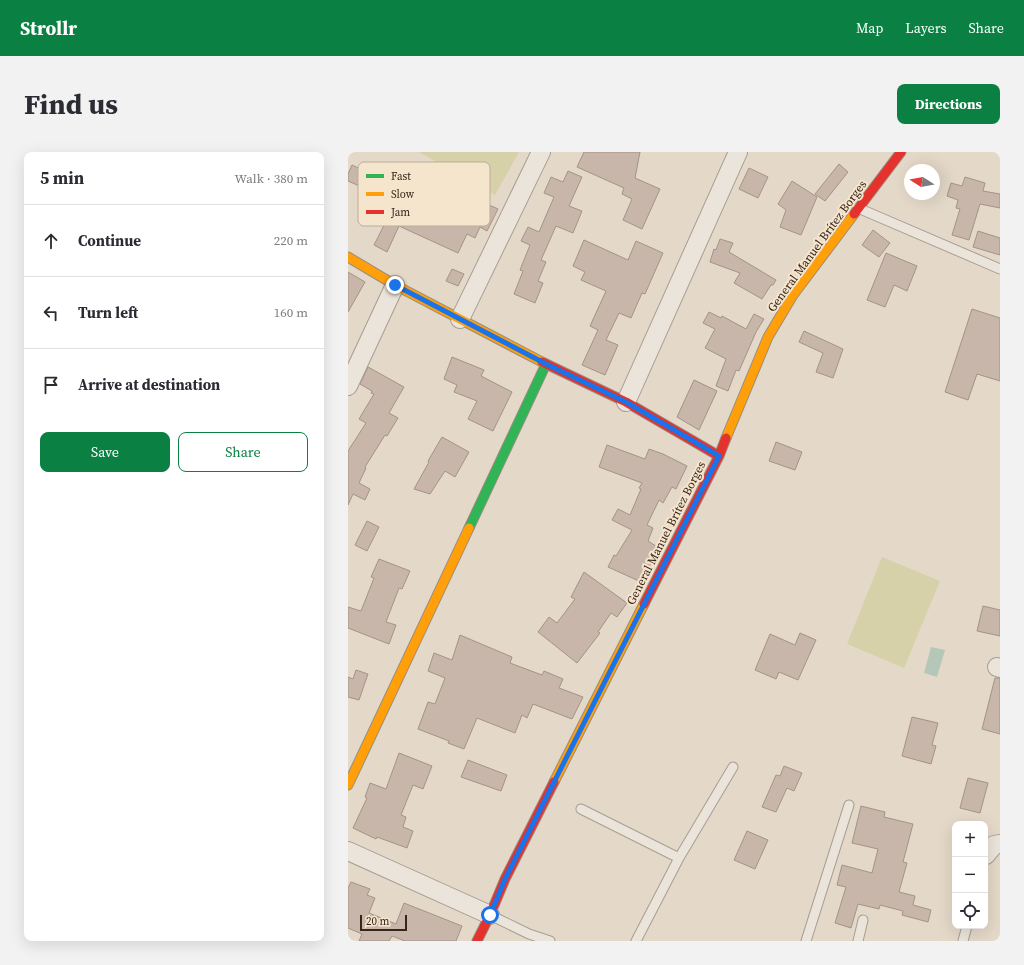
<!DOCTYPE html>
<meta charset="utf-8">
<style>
body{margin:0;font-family:"Source Serif 4",serif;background:#f2f2f3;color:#2b2b33}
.controls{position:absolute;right:12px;bottom:12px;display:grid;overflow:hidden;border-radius:8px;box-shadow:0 4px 16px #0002}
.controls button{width:36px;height:36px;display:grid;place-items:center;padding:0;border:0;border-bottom:1px solid #e1e1e2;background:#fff;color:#2b2b33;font:20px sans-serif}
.compass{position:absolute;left:556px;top:12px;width:36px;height:36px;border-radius:50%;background:#fff;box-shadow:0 4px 16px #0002;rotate:281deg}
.scale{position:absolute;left:12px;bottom:10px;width:47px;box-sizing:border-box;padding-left:4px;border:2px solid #36251b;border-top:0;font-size:11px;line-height:14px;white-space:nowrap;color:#36251b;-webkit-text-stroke:3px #f6e5cd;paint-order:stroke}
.stop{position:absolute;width:12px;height:12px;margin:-9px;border:3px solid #1a73e8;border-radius:50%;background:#fff}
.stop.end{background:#1a73e8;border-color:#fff;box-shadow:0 1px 4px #0008}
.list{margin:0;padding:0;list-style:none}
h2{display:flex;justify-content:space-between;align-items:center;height:52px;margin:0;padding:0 16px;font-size:17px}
h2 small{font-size:13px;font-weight:400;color:#7c7c81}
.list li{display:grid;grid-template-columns:26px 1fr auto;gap:12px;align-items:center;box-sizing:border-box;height:72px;padding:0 16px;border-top:1px solid #e1e1e2}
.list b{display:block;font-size:15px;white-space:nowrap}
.list em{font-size:13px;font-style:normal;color:#7c7c81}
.actions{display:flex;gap:8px;padding:12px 16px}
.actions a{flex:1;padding:9px 0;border:1px solid #0b8043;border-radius:8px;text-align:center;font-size:14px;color:#0b8043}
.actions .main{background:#0b8043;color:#fff}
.icon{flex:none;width:22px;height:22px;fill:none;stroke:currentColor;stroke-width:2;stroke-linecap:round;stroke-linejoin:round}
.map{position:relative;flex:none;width:652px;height:789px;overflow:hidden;border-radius:8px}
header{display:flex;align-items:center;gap:24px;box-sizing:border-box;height:56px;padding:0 20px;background:#0b8043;color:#fff}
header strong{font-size:19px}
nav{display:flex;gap:22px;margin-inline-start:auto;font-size:14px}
.intro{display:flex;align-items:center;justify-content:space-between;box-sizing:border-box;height:96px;padding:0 24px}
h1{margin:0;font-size:28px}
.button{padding:10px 18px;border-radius:8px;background:#0b8043;color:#fff;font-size:14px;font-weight:700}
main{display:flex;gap:24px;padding:0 24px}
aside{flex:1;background:#fff;border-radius:8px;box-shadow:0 4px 16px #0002}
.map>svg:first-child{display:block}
</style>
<header>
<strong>Strollr</strong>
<nav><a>Map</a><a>Layers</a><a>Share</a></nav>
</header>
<div class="intro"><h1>Find us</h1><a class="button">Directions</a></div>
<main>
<aside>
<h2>5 min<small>Walk · 380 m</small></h2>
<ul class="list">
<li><svg class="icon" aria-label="ahead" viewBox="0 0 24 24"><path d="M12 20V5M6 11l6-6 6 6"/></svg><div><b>Continue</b></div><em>220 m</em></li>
<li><svg class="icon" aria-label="left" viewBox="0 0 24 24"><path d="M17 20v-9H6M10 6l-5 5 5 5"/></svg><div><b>Turn left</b></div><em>160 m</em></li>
<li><svg class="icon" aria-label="arrive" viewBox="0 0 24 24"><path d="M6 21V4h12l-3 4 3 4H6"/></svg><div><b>Arrive at destination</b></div></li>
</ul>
<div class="actions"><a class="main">Save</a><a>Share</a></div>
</aside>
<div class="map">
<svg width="652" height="789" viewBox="0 0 652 789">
<rect width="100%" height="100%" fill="#e4d8c8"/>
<!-- green -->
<path fill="#d7d1aa" d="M 71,0 L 171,0 L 147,43 Z
M 534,405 L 592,429 L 556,516 L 499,492 Z"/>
<!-- water -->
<path fill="#b5c7b9" d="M 583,495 L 597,498 L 589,525 L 576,521 Z"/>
<!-- building -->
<path fill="#c7b6a9" stroke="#a39388" d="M 236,0 L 292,0 L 287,26 L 312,37 L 294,77 L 275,68 L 284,47 L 274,42 L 276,36 L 229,15 Z
M 491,12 L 500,20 L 477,49 L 467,42 Z
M 4,13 L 29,25 L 23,39 L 0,29 L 0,22 Z
M 72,15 L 85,22 L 82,28 L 92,33 L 89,39 L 124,56 L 128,47 L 150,57 L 139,79 L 132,75 L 127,86 L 119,82 L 110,101 L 51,74 L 39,100 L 26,93 L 63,20 L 68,22 Z
M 401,16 L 420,25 L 410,46 L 391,37 Z
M 220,19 L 234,25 L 221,54 L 234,59 L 225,81 L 208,74 L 193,108 L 198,110 L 190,129 L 195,131 L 187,151 L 166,142 L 175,119 L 172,118 L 182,93 L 173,89 L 180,75 L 191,80 L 206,45 L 196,41 L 203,25 L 215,30 Z
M 617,25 L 637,31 L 635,39 L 652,42 L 652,56 L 632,52 L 621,88 L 604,83 L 612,57 L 608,56 L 610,48 L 599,44 L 603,31 L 614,34 Z
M 444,29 L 469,45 L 453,83 L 432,75 L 438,58 L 430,52 Z
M 525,78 L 542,91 L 531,105 L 514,93 Z
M 630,79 L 652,86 L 652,103 L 625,95 Z
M 372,87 L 385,91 L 381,100 L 428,128 L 425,133 L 423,133 L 414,147 L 386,131 L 392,121 L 362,110 L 366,97 L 368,98 Z
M 236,88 L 280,108 L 288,89 L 315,101 L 297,142 L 294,141 L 283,166 L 271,161 L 258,188 L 270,193 L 257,223 L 234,213 L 250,178 L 242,174 L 258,139 L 233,128 L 237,120 L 225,114 Z
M 538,101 L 569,114 L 559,139 L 546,133 L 537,155 L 519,148 Z
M 104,117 L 116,122 L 110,134 L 98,129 Z
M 0,120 L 17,130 L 0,160 Z
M 624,157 L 652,166 L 652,229 L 629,222 L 620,248 L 597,240 Z
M 361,160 L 373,166 L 374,164 L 398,177 L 406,162 L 416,167 L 408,180 L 391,219 L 388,218 L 380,239 L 368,234 L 378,207 L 357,196 L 367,177 L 355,171 Z
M 456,179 L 495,197 L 485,226 L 468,220 L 475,201 L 451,190 Z
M 104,205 L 136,218 L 133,224 L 164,240 L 145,279 L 120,267 L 129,249 L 106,240 L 109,233 L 96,227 Z
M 20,215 L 56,235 L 41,261 L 50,266 L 39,284 L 37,283 L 17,315 L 18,316 L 11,331 L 22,337 L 17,348 L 5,342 L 0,353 L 0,299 L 18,271 L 11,267 L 26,242 L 23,241 L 24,239 L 12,232 Z
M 346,228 L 369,239 L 351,278 L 329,265 Z
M 94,285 L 121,300 L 107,325 L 97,319 L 82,342 L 66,337 L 81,310 L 80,309 Z
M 428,290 L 454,300 L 447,318 L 421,309 Z
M 259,293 L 297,307 L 301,297 L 315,302 L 339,314 L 328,337 L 324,335 L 315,351 L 311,348 L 299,373 L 305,376 L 300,389 L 311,396 L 293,430 L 260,415 L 266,403 L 268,404 L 284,378 L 264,368 L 270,357 L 282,363 L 293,337 L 291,336 L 294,331 L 251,315 Z
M 19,369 L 31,375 L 19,399 L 7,393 Z
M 31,407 L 62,419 L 54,437 L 51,436 L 38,470 L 48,473 L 41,492 L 0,476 L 0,455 L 13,459 L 26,426 L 23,425 Z
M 236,420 L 279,451 L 269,465 L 263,461 L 250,480 L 252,481 L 229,511 L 190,480 L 201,465 L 209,471 L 227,447 L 223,445 Z
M 635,454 L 652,458 L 652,484 L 629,479 Z
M 452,481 L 468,488 L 450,528 L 431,520 L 428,527 L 407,518 L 422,482 L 447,493 Z
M 112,483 L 164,505 L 162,511 L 194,523 L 196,519 L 215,527 L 211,536 L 235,545 L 224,567 L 185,552 L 179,566 L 174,563 L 167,581 L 129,566 L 116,597 L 100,591 L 101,589 L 70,577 L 80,550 L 87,552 L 97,526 L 80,519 L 86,501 L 104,508 Z
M 8,518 L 20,522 L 11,548 L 0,545 L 0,525 L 5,527 Z
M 647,526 L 652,526 L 652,582 L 634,577 Z
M 564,565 L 590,571 L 584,593 L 588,594 L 583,612 L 554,604 Z
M 51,601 L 84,614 L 75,637 L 65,633 L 53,663 L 58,665 L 55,675 L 65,679 L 59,696 L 29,685 L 28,687 L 5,676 L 19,646 L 17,645 L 22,631 L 38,637 Z
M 120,608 L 159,623 L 153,639 L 113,625 Z
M 436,614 L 454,621 L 446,639 L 439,636 L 428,660 L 414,655 L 428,623 L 432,624 Z
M 620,626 L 640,631 L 632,661 L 612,656 Z
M 513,654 L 537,660 L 536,665 L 565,672 L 555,710 L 559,711 L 551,740 L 567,744 L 565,753 L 583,758 L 580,770 L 554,763 L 555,759 L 532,753 L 531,757 L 510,752 L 503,776 L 487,771 L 498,735 L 489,733 L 494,713 L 524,721 L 530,697 L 504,691 Z
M 399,679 L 420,688 L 407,717 L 386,708 Z
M 3,730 L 22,737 L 19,743 L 27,746 L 21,761 L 48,772 L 56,751 L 114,774 L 108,789 L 57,789 L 44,784 L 41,789 L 11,789 L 14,782 L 0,776 L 0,736 Z"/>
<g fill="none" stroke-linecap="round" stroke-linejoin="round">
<!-- lane casing -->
<g stroke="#a89d92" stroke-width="11">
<path id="lane" d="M 510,56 L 652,117
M 233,657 L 331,706
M 142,763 L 181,782 L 202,789
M 288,789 L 331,706 L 385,615
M 458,789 L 501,653
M 510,789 L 515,768
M 615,789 L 619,774"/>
</g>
<!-- street casing -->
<g stroke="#a89d92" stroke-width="20">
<path id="street" d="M 112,167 L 193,0
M 0,234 L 47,133
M 278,250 L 390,0
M 649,515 L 652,516
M 0,699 L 142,763
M 638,703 L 646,693 L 652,692"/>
</g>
<!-- fast casing -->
<g stroke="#988d82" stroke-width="11">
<path id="fast" d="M 121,376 L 198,212"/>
</g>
<!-- slow casing -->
<g stroke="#988d82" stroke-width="11">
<path id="slow" d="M 0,105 L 47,133 L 194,210
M 378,286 L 420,185 L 445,143 L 506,62
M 206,630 L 296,452
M 0,633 L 121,376"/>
</g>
<!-- jam casing -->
<g stroke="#988d82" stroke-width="11">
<path id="jam" d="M 506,62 L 553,0
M 194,210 L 278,250 L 371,304
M 296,452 L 371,304 L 378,286
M 129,789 L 142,763 L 157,727 L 206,630"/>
</g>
<!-- lane -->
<use href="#lane" stroke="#ebe4da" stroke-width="9"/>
<!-- street -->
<use href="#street" stroke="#ebe4da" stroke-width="18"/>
<!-- fast -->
<use href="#fast" stroke="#30b455" stroke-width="9"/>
<!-- slow -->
<use href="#slow" stroke="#ff9f0a" stroke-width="9"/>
<!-- jam -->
<use href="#jam" stroke="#e5322d" stroke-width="9"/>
</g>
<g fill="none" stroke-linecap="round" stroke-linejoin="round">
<!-- route -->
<path stroke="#1a73e8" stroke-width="5" d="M 47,133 L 198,212 L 278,250 L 371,304 L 157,727 L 142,763"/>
</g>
<g text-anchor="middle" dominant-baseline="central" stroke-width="4" stroke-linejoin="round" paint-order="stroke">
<!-- street labels -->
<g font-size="12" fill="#36251b" stroke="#f6e5cd">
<text transform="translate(469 94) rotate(-54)">General Manuel Brítez Borges</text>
<text transform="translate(318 381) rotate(-63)">General Manuel Brítez Borges</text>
</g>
</g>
<!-- legend -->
<rect x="10" y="10" width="132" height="64" rx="6" fill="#f6e5cd" stroke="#bcab98" stroke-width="1"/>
<rect x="18" y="22" width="18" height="4" fill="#30b455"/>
<rect x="18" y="40" width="18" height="4" fill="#ff9f0a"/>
<rect x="18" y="58" width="18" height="4" fill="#e5322d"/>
<g font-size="11" fill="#36251b">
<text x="43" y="28">Fast</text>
<text x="43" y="46">Slow</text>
<text x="43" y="64">Jam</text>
</g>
</svg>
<div class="controls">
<button>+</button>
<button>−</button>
<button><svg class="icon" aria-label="locate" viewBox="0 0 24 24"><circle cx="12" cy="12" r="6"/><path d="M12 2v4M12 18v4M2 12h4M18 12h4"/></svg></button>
</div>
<svg class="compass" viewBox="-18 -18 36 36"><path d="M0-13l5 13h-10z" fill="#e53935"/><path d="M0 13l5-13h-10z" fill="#7c7c81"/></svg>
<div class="scale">20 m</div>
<div class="stop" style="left:142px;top:763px"></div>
<div class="stop end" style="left:47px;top:133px"></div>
</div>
</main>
